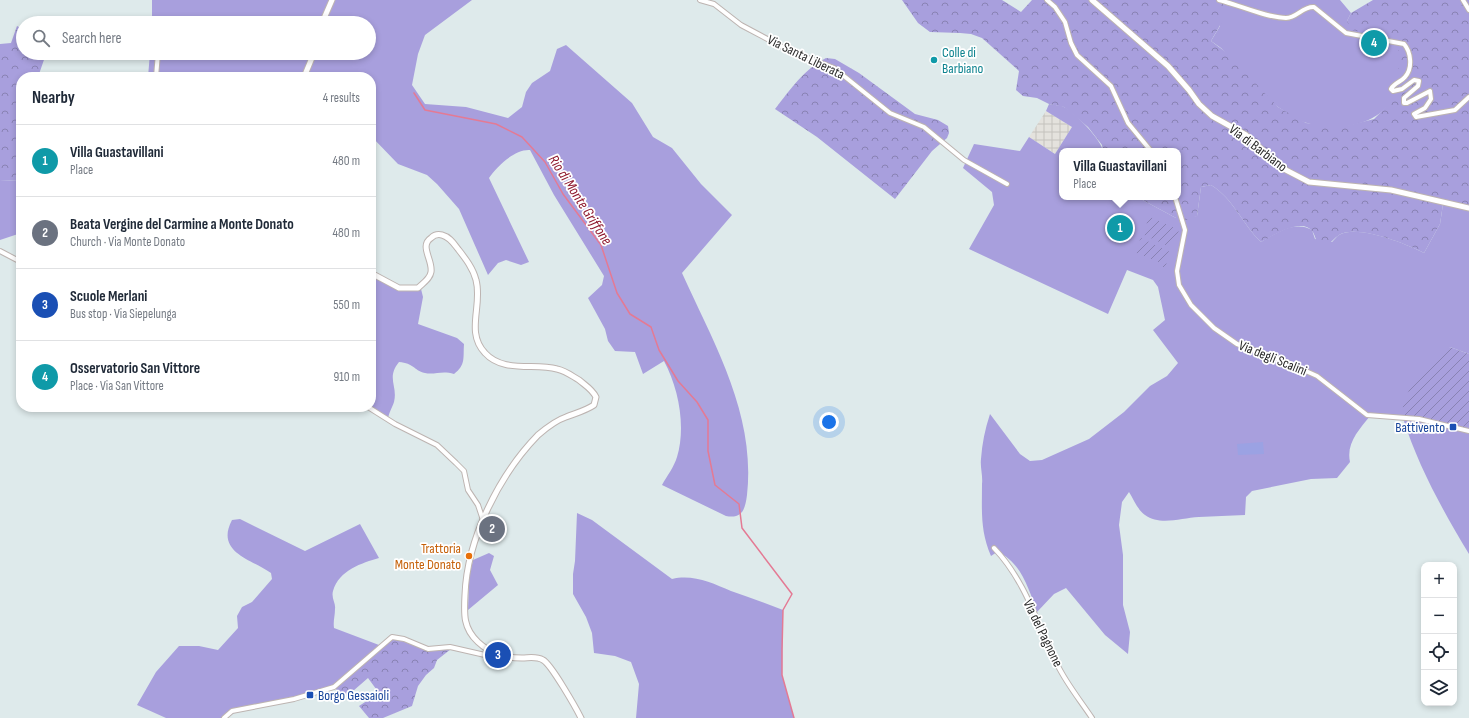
<!DOCTYPE html>
<meta charset="utf-8">
<style>
body{margin:0;font-family:"Sofia Sans Condensed",sans-serif;background:#f6f6f7;color:#1f2937}
.controls{position:absolute;right:12px;bottom:12px;display:grid;overflow:hidden;border-radius:8px;box-shadow:0 2px 6px #0003}
.controls button{width:36px;height:36px;display:grid;place-items:center;padding:0;border:0;border-bottom:1px solid #e0e1e3;background:#fff;color:#1f2937;font:20px sans-serif}
.you{position:absolute;left:829px;top:422px;width:14px;height:14px;margin:-10px;border:3px solid #fff;border-radius:50%;background:#1a73e8;box-shadow:0 0 0 6px #1a73e833}
.badge{display:grid;place-items:center;width:26px;height:26px;border-radius:50%;background:#7a4d40;color:#fff;font-size:13px;font-weight:700}
.pin{position:absolute;translate:-50% -50%;border:2px solid #fff;box-shadow:0 1px 4px #0006}
.popup{position:absolute;left:1059px;top:148px;width:122px;height:52px;box-sizing:border-box;display:grid;place-content:center;border-radius:8px;background:#fff;filter:drop-shadow(0 1px 3px #0005);font-size:13px;white-space:nowrap;color:#747a83}
.popup b{font-size:15px;color:#1f2937}
.popup::after{content:'';position:absolute;left:50%;top:100%;margin-left:-8px;border:8px solid transparent;border-top-color:#fff}
.list{margin:0;padding:0;list-style:none}
h2{display:flex;justify-content:space-between;align-items:center;height:52px;margin:0;padding:0 16px;font-size:17px}
h2 small{font-size:13px;font-weight:400;color:#747a83}
.list li{display:grid;grid-template-columns:26px 1fr auto;gap:12px;align-items:center;box-sizing:border-box;height:72px;padding:0 16px;border-top:1px solid #e0e1e3}
.list b{display:block;font-size:15px;white-space:nowrap}
.list p{margin:0;font-size:13px;white-space:nowrap;color:#747a83}
.list em{font-size:13px;font-style:normal;color:#747a83}
.icon{flex:none;width:22px;height:22px;fill:none;stroke:currentColor;stroke-width:2;stroke-linecap:round;stroke-linejoin:round}
.map{position:relative;flex:none;width:1469px;height:718px;overflow:hidden}
.search{position:absolute;background:#fff;box-shadow:0 2px 6px #0003;left:16px;top:16px;width:360px;height:44px;display:flex;align-items:center;gap:10px;box-sizing:border-box;padding:0 14px;border-radius:22px;color:#747a83;font-size:15px}
.panel{position:absolute;background:#fff;box-shadow:0 2px 6px #0003;left:16px;top:72px;width:360px;height:340px;border-radius:16px}
.map>svg:first-child{display:block}
</style>
<div class="map">
<svg width="1469" height="718" viewBox="0 0 1469 718">
<defs>
<pattern id="industrial-grid" width="8" height="8" patternUnits="userSpaceOnUse"><rect width="8" height="8" fill="#e4e2dd"/><path d="M0 4h8M4 0v8" fill="none" stroke="#c4c2be"/></pattern>
<pattern id="forest-crowns" width="20" height="18" patternUnits="userSpaceOnUse"><rect width="20" height="18" fill="#a89fdd"/><path d="M2 6a3 3 0 1 1 6 0M12 15a3 3 0 1 1 6 0" fill="none" stroke="#8982b3"/></pattern>
<pattern id="garden-furrows" width="10" height="10" patternUnits="userSpaceOnUse"><rect width="10" height="10" fill="#a89fdd"/><path d="M-1 1l2-2M0 10L10 0M9 11l2-2" fill="none" stroke="#8982b3"/></pattern>
</defs>
<rect width="100%" height="100%" fill="#deeaeb"/>
<!-- industrial -->
<path fill="url(#industrial-grid)" d="M 1046,111 L 1072,127 L 1055,154 L 1029,137 Z"/>
<!-- grass -->
<path fill="#a89fdd" d="M 152,0 L 472,0 L 425,35 L 418,54 L 412,85 L 425,104 L 466,107 L 508,118 L 522,107 L 526,92 L 532,83 L 550,71 L 557,49 L 566,45 L 632,103 L 653,137 L 672,148 L 701,184 L 732,215 L 682,273 C 714,344 756,414 747,495 C 745,510 742,519 726,516 L 662,485 C 667,476 674,467 677,457 C 686,427 679,389 664,361 L 643,374 L 635,352 L 615,351 L 608,341 L 605,329 L 588,298 L 602,285 L 604,276 L 554,195 L 530,150 C 515,149 497,166 489,178 L 529,262 L 521,265 L 506,260 L 498,263 L 488,275 L 459,209 L 437,184 L 427,175 L 398,164 L 371,136 L 371,77 L 148,77 L 150,53 L 369,53 L 369,23 L 152,23 Z
M 1220,0 L 1340,0 L 1351,13 L 1347,21 L 1398,41 C 1398,50 1400,84 1398,89 C 1385,125 1339,133 1307,123 C 1298,121 1286,112 1278,107 C 1257,90 1239,67 1221,48 L 1211,41 L 1220,26 Z
M 1049,104 C 1053,105 1060,105 1064,107 C 1075,113 1101,139 1103,151 L 1062,151 L 1062,197 L 1137,197 L 1176,218 L 1197,216 L 1201,187 L 1211,185 C 1234,199 1242,224 1261,242 C 1276,233 1295,220 1312,230 L 1315,239 L 1332,242 C 1334,240 1337,236 1339,235 C 1357,224 1407,244 1424,253 L 1440,224 L 1443,204 L 1469,207 L 1469,354 L 1450,347 L 1419,419 L 1469,431 L 1469,554 C 1443,511 1418,466 1403,418 L 1370,416 C 1359,430 1346,443 1350,462 L 1337,478 L 1311,479 L 1252,491 L 1246,497 L 1245,515 C 1229,516 1214,516 1199,517 C 1181,518 1160,526 1145,515 C 1137,509 1134,500 1129,492 L 1122,502 L 1119,525 L 1123,555 L 1123,605 L 1130,632 L 1128,654 L 1105,635 L 1066,588 L 1054,594 L 1037,612 C 1029,590 1021,561 997,552 L 991,556 C 980,531 982,510 982,484 C 983,476 980,467 981,459 C 982,444 985,429 990,414 L 1020,454 L 1030,461 L 1042,460 L 1089,439 L 1124,412 L 1150,386 L 1167,376 L 1178,363 L 1153,330 L 1165,320 L 1158,287 L 1153,280 L 1127,270 L 1108,314 L 969,249 L 994,205 L 992,192 L 963,168 L 974,144 L 1020,151 L 1029,137 L 1055,154 L 1072,127 L 1046,111 Z
M 21,180 L 21,233 L 0,240 L 0,181 Z
M 371,274 L 407,289 L 421,289 L 423,297 L 418,324 L 457,338 L 464,344 C 463,358 466,365 454,374 C 442,370 435,375 425,373 C 413,370 414,363 399,362 C 386,378 398,386 394,402 C 392,408 389,412 388,419 L 371,407 Z
M 577,513 L 592,520 L 672,579 C 693,574 712,583 731,591 C 748,597 766,603 783,610 L 782,675 L 794,718 L 636,718 L 639,684 L 631,662 L 615,656 L 594,653 L 592,633 L 586,617 L 573,594 L 573,574 L 575,561 Z
M 240,519 L 305,551 L 360,524 L 379,558 C 362,563 339,570 333,591 C 331,598 336,603 335,609 C 335,616 333,621 334,628 L 379,645 C 366,658 353,675 336,684 C 307,701 269,705 236,712 L 225,718 L 166,718 L 137,705 L 156,672 L 179,646 L 199,646 L 218,650 L 238,628 L 237,616 L 242,607 L 252,602 L 272,579 L 271,573 C 251,559 215,552 232,520 Z
M 489,553 L 494,556 L 490,570 L 498,585 L 468,610 L 469,577 L 473,560 Z"/>
<!-- forest -->
<path fill="url(#forest-crowns)" d="M 902,0 L 1002,0 L 1021,12 L 1032,0 L 1220,0 L 1226,3 C 1227,17 1218,28 1211,41 L 1235,59 L 1259,87 L 1278,107 L 1306,123 L 1330,126 L 1350,125 L 1374,119 L 1387,106 L 1398,88 L 1398,41 L 1383,36 L 1351,30 L 1347,21 L 1351,13 L 1373,0 L 1469,0 L 1469,207 L 1443,204 L 1440,224 L 1424,253 C 1407,244 1356,224 1339,235 C 1334,238 1330,244 1325,247 L 1318,245 C 1316,241 1315,234 1312,231 C 1302,217 1272,236 1261,242 C 1242,224 1234,199 1211,185 L 1201,187 L 1197,216 L 1186,220 L 1176,218 L 1137,197 L 1178,197 L 1178,151 L 1103,151 L 1102,145 L 1088,127 L 1064,107 L 1049,104 L 1037,98 L 1023,96 L 1016,90 L 1019,71 L 982,38 L 971,34 L 960,33 L 930,32 L 918,23 Z
M 17,26 L 23,29 L 23,53 L 46,54 L 38,77 L 21,77 L 21,180 L 0,181 L 0,44 L 11,43 Z
M 826,58 L 835,59 L 859,73 L 915,114 L 938,120 L 948,126 L 949,133 L 947,138 L 932,151 L 895,199 L 817,137 L 775,109 C 790,90 804,69 826,58 Z
M 398,637 L 428,649 L 450,647 L 451,649 L 437,660 L 434,668 L 426,675 L 418,686 L 412,706 L 383,718 L 369,718 L 359,706 L 379,693 L 368,678 L 345,698 L 334,687 L 387,641 Z"/>
<!-- garden -->
<path fill="url(#garden-furrows)" d="M 1146,215 L 1179,230 L 1173,246 L 1170,247 L 1142,234 L 1147,223 L 1144,221 Z
M 1141,238 L 1170,252 L 1165,268 L 1163,267 L 1163,264 L 1134,252 Z
M 1450,347 L 1469,354 L 1469,431 L 1434,421 L 1403,418 C 1399,400 1419,372 1431,360 C 1436,355 1444,351 1450,347 Z"/>
<!-- pitch -->
<path fill="#9ba2e3" d="M 1263,442 L 1264,454 L 1238,455 L 1237,444 Z"/>
<g fill="none" stroke-linecap="round" stroke-linejoin="round">
<!-- stream -->
<path stroke="#e47a94" stroke-width="1.5" d="M 414,93 L 425,110 L 496,124 L 522,137 L 545,162 L 563,194 L 601,245 L 617,293 L 630,314 L 651,327 L 659,350 L 678,381 L 697,402 L 708,420 L 708,451 L 715,485 L 739,504 L 742,528 L 792,594 L 783,610 L 782,650 L 782,675 L 794,718"/>
<!-- minor casing -->
<g stroke="#bdb4b1" stroke-width="6">
<path id="minor" d="M 700,0 L 714,4 L 741,25 L 790,51 L 834,68 L 890,113 L 924,127 L 964,160 L 1007,184
M 1047,0 L 1055,7 L 1065,22 L 1071,43 L 1077,55 L 1111,86 L 1128,123 L 1151,151
M 1219,0 C 1239,5 1267,18 1286,18 C 1297,18 1303,6 1314,7 L 1346,33 L 1404,44 C 1411,52 1413,68 1405,77 C 1401,82 1394,83 1391,89 L 1393,91 L 1402,89 L 1414,80 L 1419,81 L 1418,86 L 1404,98 L 1404,103 L 1407,103 L 1430,91 L 1431,99 L 1425,108 L 1414,114 L 1416,117 L 1455,110 L 1469,97
M 1463,0 L 1469,10
M 156,77 L 158,53
M 1175,197 L 1185,230 L 1177,271 L 1179,285 L 1191,305 L 1214,328 L 1237,344 L 1279,359 L 1317,376 L 1367,415 L 1419,419 L 1469,431
M 0,251 L 21,262
M 368,407 L 395,424 L 437,445 L 456,463 L 464,471 L 468,490 L 478,505 L 483,520
M 994,548 C 1025,580 1038,625 1057,664 C 1066,683 1080,700 1092,718
M 224,718 L 232,711 L 294,699 L 334,687 L 392,637 L 404,639 L 428,649 L 450,647 L 485,655 L 492,653"/>
</g>
<!-- tertiary casing -->
<g stroke="#bdb4b1" stroke-width="7">
<path id="tertiary" d="M 1092,0 L 1168,66 L 1189,90 L 1199,104 L 1212,116 L 1246,135 L 1282,168 L 1309,182 L 1391,190 L 1469,208
M 322,23 L 332,0
M 304,77 L 314,53
M 371,273 L 399,288 L 418,288 C 423,283 430,279 431,272 C 433,260 419,246 431,238 C 434,235 438,234 442,235 C 450,237 454,244 458,249 C 465,258 473,268 476,280 C 483,305 465,332 485,353 C 503,373 534,363 557,369 C 566,371 572,376 579,380 C 586,386 592,389 596,397 L 594,405 C 585,411 576,413 566,417 C 557,420 545,429 538,435 C 499,475 467,539 465,595 C 464,614 463,628 478,642 C 491,654 504,658 522,658 C 529,658 536,656 543,660 C 551,664 576,708 581,718"/>
</g>
<!-- minor -->
<use href="#minor" stroke="#fff" stroke-width="4"/>
<!-- tertiary -->
<use href="#tertiary" stroke="#fff" stroke-width="5"/>
</g>
<!-- markers -->
<circle fill="#0f9aa8" stroke="#fff" stroke-width="1.5" cx="934" cy="60" r="4"/>
<g fill="#1a4fb4" stroke="#fff" stroke-width="1.5">
<rect x="1449" y="423" width="8" height="8" rx="2"/>
<rect x="306" y="691" width="8" height="8" rx="2"/>
</g>
<circle fill="#e8710a" stroke="#fff" stroke-width="1.5" cx="469" cy="556" r="4"/>
<g text-anchor="middle" dominant-baseline="central" stroke-width="3.5" stroke-linejoin="round" paint-order="stroke">
<!-- culture labels -->
<g font-size="14" fill="#0d838f" stroke="#fff" text-anchor="start">
<text x="942" y="52">Colle di<tspan x="942" dy="16">Barbiano</tspan></text>
</g>
<!-- street labels -->
<g font-size="14" fill="#2a2a2a" stroke="#fff">
<text transform="translate(806 57) rotate(26)">Via Santa Liberata</text>
<text transform="translate(1258 148) rotate(37)">Via di Barbiano</text>
<text transform="translate(1273 358) rotate(22)">Via degli Scalini</text>
<text transform="translate(1043 633) rotate(64)">Via del Pagnone</text>
</g>
<!-- transit labels -->
<g font-size="14" fill="#164399" stroke="#fff" text-anchor="end">
<text x="1445" y="427">Battivento</text>
<text x="318" y="695" text-anchor="start">Borgo Gessaioli</text>
</g>
<!-- food labels -->
<g font-size="14" fill="#c56008" stroke="#fff" text-anchor="end">
<text x="461" y="548">Trattoria<tspan x="461" dy="16">Monte Donato</tspan></text>
</g>
<!-- water labels -->
<g font-size="15" font-style="italic" fill="#8f192e" stroke="#fff">
<text transform="translate(580 200) rotate(57)">Rio di Monte Griffone</text>
</g>
</g>
</svg>
<div class="controls">
<button>+</button>
<button>−</button>
<button><svg class="icon" aria-label="locate" viewBox="0 0 24 24"><circle cx="12" cy="12" r="6"/><path d="M12 2v4M12 18v4M2 12h4M18 12h4"/></svg></button>
<button><svg class="icon" aria-label="layers" viewBox="0 0 24 24"><path d="M12 4l9 5-9 5-9-5zM3 14l9 5 9-5"/></svg></button>
</div>
<div class="you"></div>
<div class="pin badge" style="left:1120px;top:228px;background:#0f9aa8">1</div>
<div class="popup"><b>Villa Guastavillani</b>Place</div>
<div class="pin badge" style="left:492px;top:529px;background:#6b7280">2</div>
<div class="pin badge" style="left:498px;top:655px;background:#1a4fb4">3</div>
<div class="pin badge" style="left:1374px;top:43px;background:#0f9aa8">4</div>
<div class="search"><svg class="icon" aria-label="search" viewBox="0 0 24 24"><circle cx="10" cy="10" r="6"/><path d="M15 15l6 6"/></svg>Search here</div>
<section class="panel">
<h2>Nearby<small>4 results</small></h2>
<ul class="list">
<li><span class="badge" style="background:#0f9aa8">1</span><div><b>Villa Guastavillani</b><p>Place</p></div><em>480 m</em></li>
<li><span class="badge" style="background:#6b7280">2</span><div><b>Beata Vergine del Carmine a Monte Donato</b><p>Church · Via Monte Donato</p></div><em>480 m</em></li>
<li><span class="badge" style="background:#1a4fb4">3</span><div><b>Scuole Merlani</b><p>Bus stop · Via Siepelunga</p></div><em>550 m</em></li>
<li><span class="badge" style="background:#0f9aa8">4</span><div><b>Osservatorio San Vittore</b><p>Place · Via San Vittore</p></div><em>910 m</em></li>
</ul>
</section>
</div>
